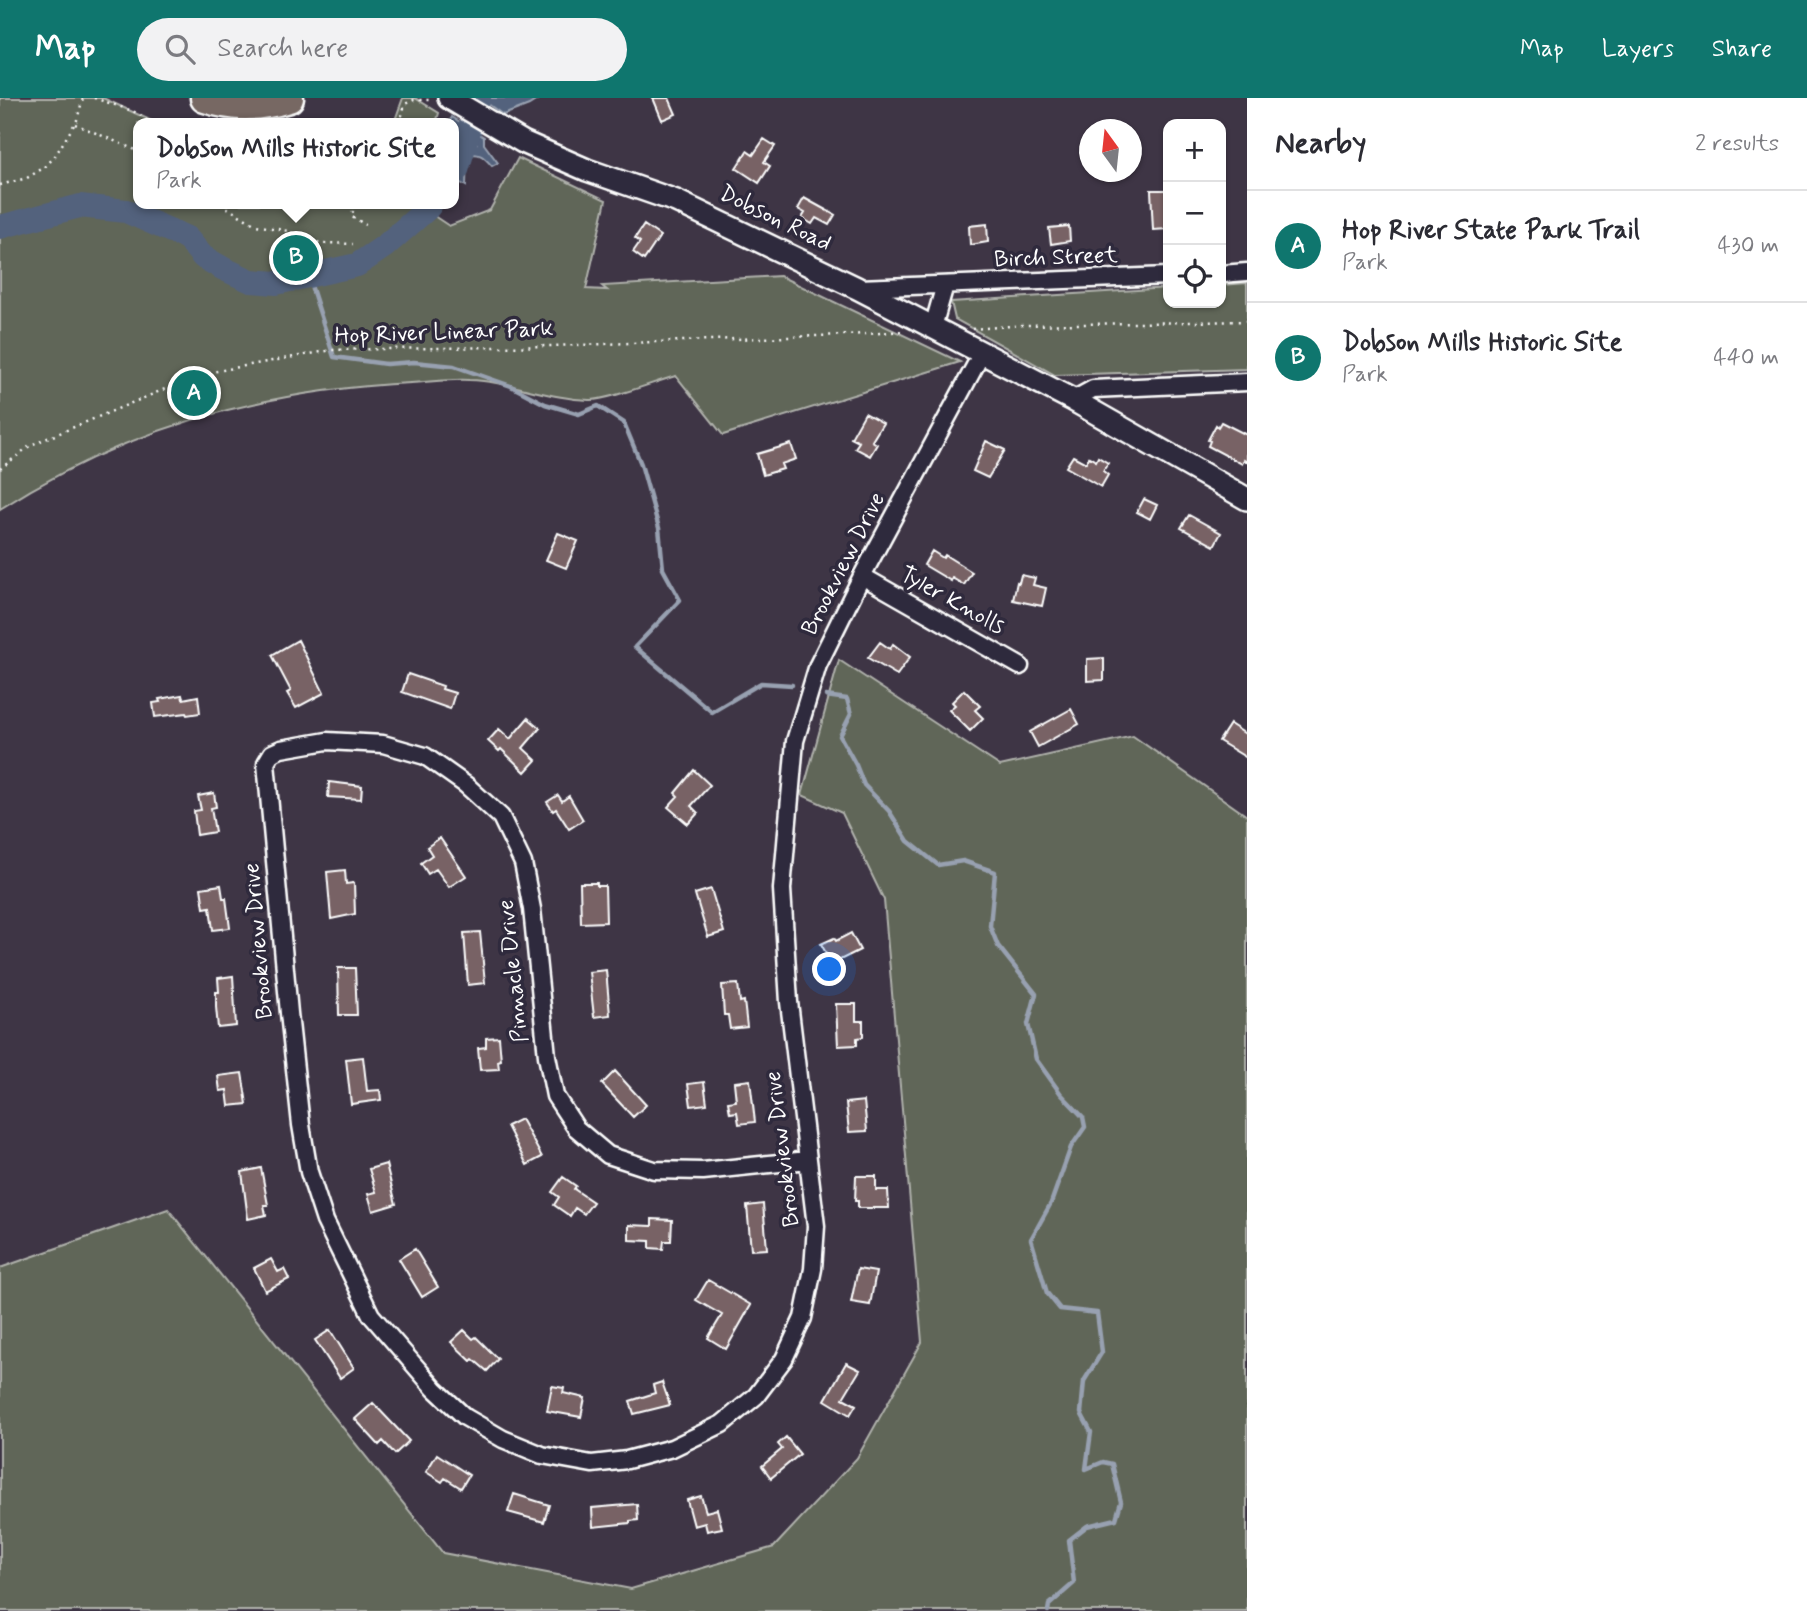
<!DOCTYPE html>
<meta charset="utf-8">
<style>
body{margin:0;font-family:Mynerve,sans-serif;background:#f2f2f3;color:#2b2b33}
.controls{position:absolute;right:21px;top:21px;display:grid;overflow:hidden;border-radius:14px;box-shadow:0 2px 5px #0004}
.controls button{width:63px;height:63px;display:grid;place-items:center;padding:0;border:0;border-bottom:2px solid #e1e1e2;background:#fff;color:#2b2b33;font:35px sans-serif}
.compass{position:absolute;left:1079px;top:21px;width:63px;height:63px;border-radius:50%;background:#fff;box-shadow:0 2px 5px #0004;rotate:345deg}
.you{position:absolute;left:830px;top:872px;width:24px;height:24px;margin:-18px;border:5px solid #fff;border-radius:50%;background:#1a73e8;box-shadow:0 0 0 10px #1a73e833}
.badge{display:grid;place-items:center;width:46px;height:46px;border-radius:50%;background:#0f766e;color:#fff;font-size:23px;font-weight:700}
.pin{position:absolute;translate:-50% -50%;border:4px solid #fff;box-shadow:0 2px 7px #0006}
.popup{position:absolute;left:133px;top:20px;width:326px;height:91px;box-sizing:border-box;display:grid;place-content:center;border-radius:14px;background:#fff;filter:drop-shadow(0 2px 5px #0005);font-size:23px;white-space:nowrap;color:#7c7c81}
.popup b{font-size:26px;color:#2b2b33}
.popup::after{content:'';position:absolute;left:50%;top:100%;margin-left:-14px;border:14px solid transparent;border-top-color:#fff}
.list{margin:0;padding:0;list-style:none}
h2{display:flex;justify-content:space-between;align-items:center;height:91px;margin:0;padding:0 28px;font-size:30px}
h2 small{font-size:23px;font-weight:400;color:#7c7c81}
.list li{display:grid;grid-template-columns:46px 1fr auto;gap:21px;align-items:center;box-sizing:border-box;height:112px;padding:0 28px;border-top:2px solid #e1e1e2}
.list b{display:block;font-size:26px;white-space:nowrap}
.list p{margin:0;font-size:23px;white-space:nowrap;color:#7c7c81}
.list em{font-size:23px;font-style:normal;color:#7c7c81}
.icon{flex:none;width:38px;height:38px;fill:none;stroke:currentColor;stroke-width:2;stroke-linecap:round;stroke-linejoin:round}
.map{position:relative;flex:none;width:1247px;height:1513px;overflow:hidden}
header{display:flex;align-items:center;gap:42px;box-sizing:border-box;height:98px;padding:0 35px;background:#0f766e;color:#fff}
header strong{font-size:33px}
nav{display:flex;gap:38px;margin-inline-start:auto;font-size:24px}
.search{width:490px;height:63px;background:#f2f2f3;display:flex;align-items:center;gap:18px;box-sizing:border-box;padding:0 24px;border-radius:38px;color:#7c7c81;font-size:26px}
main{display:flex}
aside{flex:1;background:#fff}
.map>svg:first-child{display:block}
</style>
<header>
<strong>Map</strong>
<div class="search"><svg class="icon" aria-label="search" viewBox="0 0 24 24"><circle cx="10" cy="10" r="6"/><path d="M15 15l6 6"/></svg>Search here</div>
<nav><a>Map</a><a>Layers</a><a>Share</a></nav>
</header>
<main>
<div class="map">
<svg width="1247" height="1513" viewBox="0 0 1247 1513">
<rect width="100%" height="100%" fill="#3e3545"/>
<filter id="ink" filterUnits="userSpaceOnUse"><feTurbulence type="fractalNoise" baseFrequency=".0143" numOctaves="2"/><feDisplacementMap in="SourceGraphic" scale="14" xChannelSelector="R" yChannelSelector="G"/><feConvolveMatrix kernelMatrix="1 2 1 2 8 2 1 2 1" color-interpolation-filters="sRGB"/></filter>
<g filter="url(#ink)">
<!-- green -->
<path fill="#606659" stroke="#b0b2ac" stroke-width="2" d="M 0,0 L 103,0 L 156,25 L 138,25 L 138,106 L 416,106 L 449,128 L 490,112 L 518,60 L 606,102 L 586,191 L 607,192 L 602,188 L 780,178 L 960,264 L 723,337 L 676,278 C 657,283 606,303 589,302 C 549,301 509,283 469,282 C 450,281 430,284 411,285 C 264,292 124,331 0,411 Z
M 403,0 L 415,0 L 439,15 L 436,25 L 394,25 Z
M 1247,185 L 1247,271 L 1055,277 L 955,221 L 951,204 L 1168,190 L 1168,205 L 1221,205 L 1221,187 Z
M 839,562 L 1000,668 L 1133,638 L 1247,718 L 1247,1513 L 0,1513 L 0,1170 L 168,1111 L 443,1455 L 631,1491 L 774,1449 L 857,1360 L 922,1244 L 884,802 L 842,715 L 802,697 Z"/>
<!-- water -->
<path fill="#53627d" stroke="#98a1b1" stroke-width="2" d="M 480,0 L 540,0 L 529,7 L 503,17 Z
M 452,19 L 484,39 L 484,46 L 498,65 L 492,68 C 484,59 479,53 467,58 L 466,88 L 454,81 L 453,25 L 449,25 Z"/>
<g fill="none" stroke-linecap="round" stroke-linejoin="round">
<!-- shore -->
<path stroke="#bac0cb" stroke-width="2" d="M 453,30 L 457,30 L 477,45 L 475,48 L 461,54 L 458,73 L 453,76"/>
<!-- stream -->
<path stroke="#98a1b1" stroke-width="4.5" d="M 308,178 L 334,259 L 386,266 L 414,264 L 454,268 L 511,288 L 545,306 L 579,316 L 598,308 L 624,325 L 641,366 L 659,430 L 663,471 L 680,502 L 635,549 L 712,614 L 761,585 L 792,587
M 826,598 L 847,601 L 851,616 L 840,638 L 856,667 L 864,687 L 889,713 L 908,743 L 938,767 L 963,763 L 995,774 L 990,828 L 998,848 L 1036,896 L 1028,926 L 1036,961 L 1061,996 L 1083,1019 L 1085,1029 L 1071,1049 L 1051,1105 L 1031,1141 L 1047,1195 L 1060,1211 L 1097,1215 L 1102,1254 L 1084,1283 L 1081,1315 L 1091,1334 L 1086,1371 L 1103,1364 L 1112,1366 L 1121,1404 L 1116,1421 L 1087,1428 L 1069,1442 L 1074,1485 L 1049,1507 L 1048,1513"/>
<!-- river -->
<path stroke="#53627d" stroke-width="24" d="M 453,75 L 457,72 L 479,0
M 0,129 L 80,108 L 126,113 L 187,140 L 203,159 L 224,171 L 251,183 L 276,185 L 357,167 L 385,148 L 427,111 L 431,106"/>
</g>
<!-- building -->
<path fill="#786265" stroke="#fff" stroke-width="2" d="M 653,0 L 669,0 L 676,16 L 662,22 Z
M 764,41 L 775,48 L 764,64 L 770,68 L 759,85 L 736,70 L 747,53 L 753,57 Z
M 1151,92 L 1168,92 L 1168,131 L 1153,132 Z
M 804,100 L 835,117 L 829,127 L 816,120 L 812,126 L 802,120 L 805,115 L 798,111 Z
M 987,126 L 988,144 L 970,147 L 969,128 Z
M 644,127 L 660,138 L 644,162 L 633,154 L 640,144 L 635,140 Z
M 1069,128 L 1070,143 L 1051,146 L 1049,130 Z
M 865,315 L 883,325 L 872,343 L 877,346 L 870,358 L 855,350 L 859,344 L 851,340 Z
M 1221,324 L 1247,337 L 1247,364 L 1244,362 L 1242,366 L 1208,348 L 1210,343 L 1208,342 L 1216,327 L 1218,329 Z
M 986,343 L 1005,352 L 988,380 L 973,373 Z
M 791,346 L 796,361 L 781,366 L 783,371 L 763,377 L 757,356 Z
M 1073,358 L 1086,365 L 1089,359 L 1096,363 L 1098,359 L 1108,365 L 1103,373 L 1108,377 L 1101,389 L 1066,369 Z
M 1144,401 L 1157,407 L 1150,421 L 1137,414 Z
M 1189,417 L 1221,435 L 1214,448 L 1181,430 Z
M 558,435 L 578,443 L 566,470 L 546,462 Z
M 932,453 L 943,460 L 945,457 L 972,474 L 964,487 L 952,480 L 951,483 L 924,467 Z
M 1021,477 L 1035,480 L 1033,487 L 1046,490 L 1042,508 L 1013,502 L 1017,484 L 1019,485 Z
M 298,542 L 324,595 L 296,610 L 287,595 L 291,593 L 272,557 Z
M 880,544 L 890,551 L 893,546 L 910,559 L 897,577 L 868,560 Z
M 1104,560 L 1104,582 L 1087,583 L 1087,561 Z
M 408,576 L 443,588 L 442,591 L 455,595 L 450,611 L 402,594 Z
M 964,592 L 980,608 L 975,612 L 983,620 L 970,633 L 949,612 L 955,607 L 952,604 Z
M 182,597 L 183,601 L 198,598 L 200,615 L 187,617 L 186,615 L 155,619 L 153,605 L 160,604 L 159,601 Z
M 1071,611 L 1079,626 L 1038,649 L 1030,634 Z
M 528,620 L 540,630 L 523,650 L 536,662 L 525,674 L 501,651 L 499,653 L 488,643 L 499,631 L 510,641 Z
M 1230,626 L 1247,637 L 1247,660 L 1219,643 Z
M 694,672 L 710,687 L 691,708 L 698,715 L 688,726 L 668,709 L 678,698 L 675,695 Z
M 329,684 L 362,688 L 361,701 L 328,699 Z
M 214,695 L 216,709 L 211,710 L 215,734 L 197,737 L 194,713 L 201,712 L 198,698 Z
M 558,697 L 562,703 L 569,698 L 583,722 L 569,731 L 556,711 L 553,713 L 547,704 Z
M 440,740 L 466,778 L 449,789 L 436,771 L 428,776 L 421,765 L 432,757 L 427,749 Z
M 345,772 L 346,786 L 354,785 L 355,816 L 331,821 L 327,774 Z
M 580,785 L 597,785 L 597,788 L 605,788 L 606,824 L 581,825 Z
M 221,787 L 223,800 L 226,800 L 230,830 L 213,832 L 210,809 L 204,810 L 201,790 Z
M 711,791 L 724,834 L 708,839 L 695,796 Z
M 480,834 L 485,885 L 468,887 L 464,835 Z
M 851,835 L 860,852 L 832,866 L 821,846 L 834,840 L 836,843 Z
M 338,870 L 355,870 L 357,917 L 339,917 Z
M 606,872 L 610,917 L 594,919 L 589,874 Z
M 233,878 L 236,928 L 218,930 L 216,909 L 216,894 L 219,894 L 218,880 Z
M 738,886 L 740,904 L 744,903 L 747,929 L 730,931 L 728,917 L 724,917 L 722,887 Z
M 836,906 L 856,906 L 856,923 L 863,923 L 863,939 L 857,940 L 857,947 L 838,948 Z
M 499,939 L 501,962 L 498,963 L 499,971 L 480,972 L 478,950 L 486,949 L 486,940 Z
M 363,959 L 367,993 L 380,992 L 381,1002 L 351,1006 L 346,961 Z
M 615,973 L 646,1007 L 633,1019 L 602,986 Z
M 242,975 L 247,1006 L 229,1008 L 227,992 L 220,993 L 218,978 Z
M 750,982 L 755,1024 L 739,1026 L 737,1014 L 730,1015 L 728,1004 L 736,1003 L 734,984 Z
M 704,984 L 707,1006 L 691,1008 L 688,986 Z
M 864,1003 L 867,1033 L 849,1034 L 846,1005 Z
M 521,1021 L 542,1059 L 527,1067 L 507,1028 Z
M 386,1066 L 396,1106 L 373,1113 L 368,1096 L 376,1094 L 369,1071 Z
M 261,1070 L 268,1107 L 264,1107 L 266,1117 L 248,1121 L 242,1074 Z
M 856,1078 L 876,1078 L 876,1092 L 888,1092 L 889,1110 L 858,1110 L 858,1103 L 855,1103 Z
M 563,1079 L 576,1088 L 574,1091 L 593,1104 L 584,1116 L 575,1110 L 570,1118 L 554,1107 L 559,1099 L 552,1094 Z
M 763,1106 L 767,1151 L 751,1152 L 747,1108 Z
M 652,1121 L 672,1122 L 671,1143 L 664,1143 L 663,1151 L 650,1150 L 650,1143 L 629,1142 L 629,1127 L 652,1128 Z
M 415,1151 L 438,1189 L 422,1199 L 399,1161 Z
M 271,1161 L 278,1174 L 284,1171 L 289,1181 L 265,1193 L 254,1170 Z
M 858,1171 L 876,1174 L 870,1207 L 851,1204 Z
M 708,1182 L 751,1207 L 726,1251 L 708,1240 L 722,1217 L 696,1202 Z
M 330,1232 L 354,1270 L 340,1280 L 315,1242 Z
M 464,1232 L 473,1241 L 476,1239 L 498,1261 L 487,1273 L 473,1261 L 471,1263 L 451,1244 Z
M 846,1265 L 860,1272 L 843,1300 L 856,1307 L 850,1317 L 825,1302 Z
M 662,1284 L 670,1307 L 634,1316 L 630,1303 L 655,1295 L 653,1287 Z
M 552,1288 L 564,1290 L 563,1295 L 585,1300 L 581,1319 L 547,1313 Z
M 373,1305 L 409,1343 L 395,1356 L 383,1343 L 379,1347 L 355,1321 Z
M 786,1339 L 800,1356 L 771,1380 L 762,1368 L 782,1351 L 778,1346 Z
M 437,1356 L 469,1377 L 461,1390 L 445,1380 L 442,1384 L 426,1374 Z
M 514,1396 L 549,1407 L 544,1424 L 508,1414 Z
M 701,1398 L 706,1414 L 717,1411 L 722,1430 L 707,1433 L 705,1425 L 694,1428 L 687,1402 Z
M 637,1406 L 638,1422 L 630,1423 L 630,1425 L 593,1429 L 592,1410 Z"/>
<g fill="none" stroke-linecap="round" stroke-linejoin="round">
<!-- street casing -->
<g stroke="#fff" stroke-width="21">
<path id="street" d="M 1221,176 L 1247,174
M 859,190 L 1168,178
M 933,229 L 945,187
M 1073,302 L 1093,291 L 1247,284
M 862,478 L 1020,568
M 808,1062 L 703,1073 L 654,1072 L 608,1057 L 576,1030 L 555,998 L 547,958 L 532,811 L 523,765 L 501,719 L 466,687 L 425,658 L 383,646 L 327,643 L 281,651 L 272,655 L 266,665 L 289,915 L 301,1027 L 309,1074 L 325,1123 L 371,1217 L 435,1291 L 465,1319 L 503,1341 L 542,1357 L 592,1366 L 627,1362 L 672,1350 L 722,1326 L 756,1298 L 784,1261 L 803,1220 L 813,1171 L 816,1128 L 789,904 L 782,791 L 795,643 L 818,567 L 862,478 L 982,255"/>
</g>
<!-- secondary casing -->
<g stroke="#fff" stroke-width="26">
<path id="secondary" d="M 449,0 L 523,44 L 587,72 L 676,103 L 857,190 L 1073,302 L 1247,401"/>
</g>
<!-- highway casing -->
<g stroke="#fff" stroke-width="33">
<path id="highway" d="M 205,0 C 234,10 260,9 289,0"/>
</g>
<!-- path -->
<path stroke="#fff" stroke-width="2.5" stroke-dasharray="2 5" stroke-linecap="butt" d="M 94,0 L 133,13 L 152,25
M 400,25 L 405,6 L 414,2 L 431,2
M 75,26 L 138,53
M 0,87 L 27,80 L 45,69 L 55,58 L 77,22 L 83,0
M 221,106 L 256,127 L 288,133 L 306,142 L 322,145 L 353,146
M 354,106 L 352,119 L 366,127
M 972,231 L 1024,227 L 1247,223
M 0,371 L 31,347 L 201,276 L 332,252 L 551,248 L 868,236 L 903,233"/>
<!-- street -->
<use href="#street" stroke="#2f2a3d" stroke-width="16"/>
<!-- secondary -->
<use href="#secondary" stroke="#2f2a3d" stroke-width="21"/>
<!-- highway -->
<use href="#highway" stroke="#776864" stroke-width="28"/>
</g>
</g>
<g text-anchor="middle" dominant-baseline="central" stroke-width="7" stroke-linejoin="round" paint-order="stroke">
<!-- street labels -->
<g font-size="23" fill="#fff" stroke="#2f2a3d">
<text transform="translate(775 121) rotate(26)">Dobson Road</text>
<text transform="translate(1056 160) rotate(-2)">Birch Street</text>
<text transform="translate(444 235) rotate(-2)">Hop River Linear Park</text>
<text transform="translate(844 466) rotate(-63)">Brookview Drive</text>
<text transform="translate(952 503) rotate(29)">Tyler Knolls</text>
<text transform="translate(259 843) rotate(-95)">Brookview Drive</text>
<text transform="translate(514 873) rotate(-96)">Pinnacle Drive</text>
<text transform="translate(783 1051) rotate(-97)">Brookview Drive</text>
</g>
</g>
</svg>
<div class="controls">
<button>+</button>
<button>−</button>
<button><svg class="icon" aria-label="locate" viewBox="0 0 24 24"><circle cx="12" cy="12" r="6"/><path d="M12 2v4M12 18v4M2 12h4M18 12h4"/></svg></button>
</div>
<svg class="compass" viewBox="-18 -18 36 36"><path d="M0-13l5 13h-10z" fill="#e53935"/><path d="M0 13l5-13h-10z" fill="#7c7c81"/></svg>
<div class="you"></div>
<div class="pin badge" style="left:194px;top:295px">A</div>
<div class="pin badge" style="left:296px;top:160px">B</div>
<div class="popup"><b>Dobson Mills Historic Site</b>Park</div>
</div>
<aside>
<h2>Nearby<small>2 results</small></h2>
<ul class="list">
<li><span class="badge">A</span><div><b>Hop River State Park Trail</b><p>Park</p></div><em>430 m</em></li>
<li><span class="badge">B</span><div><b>Dobson Mills Historic Site</b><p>Park</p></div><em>440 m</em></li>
</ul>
</aside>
</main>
